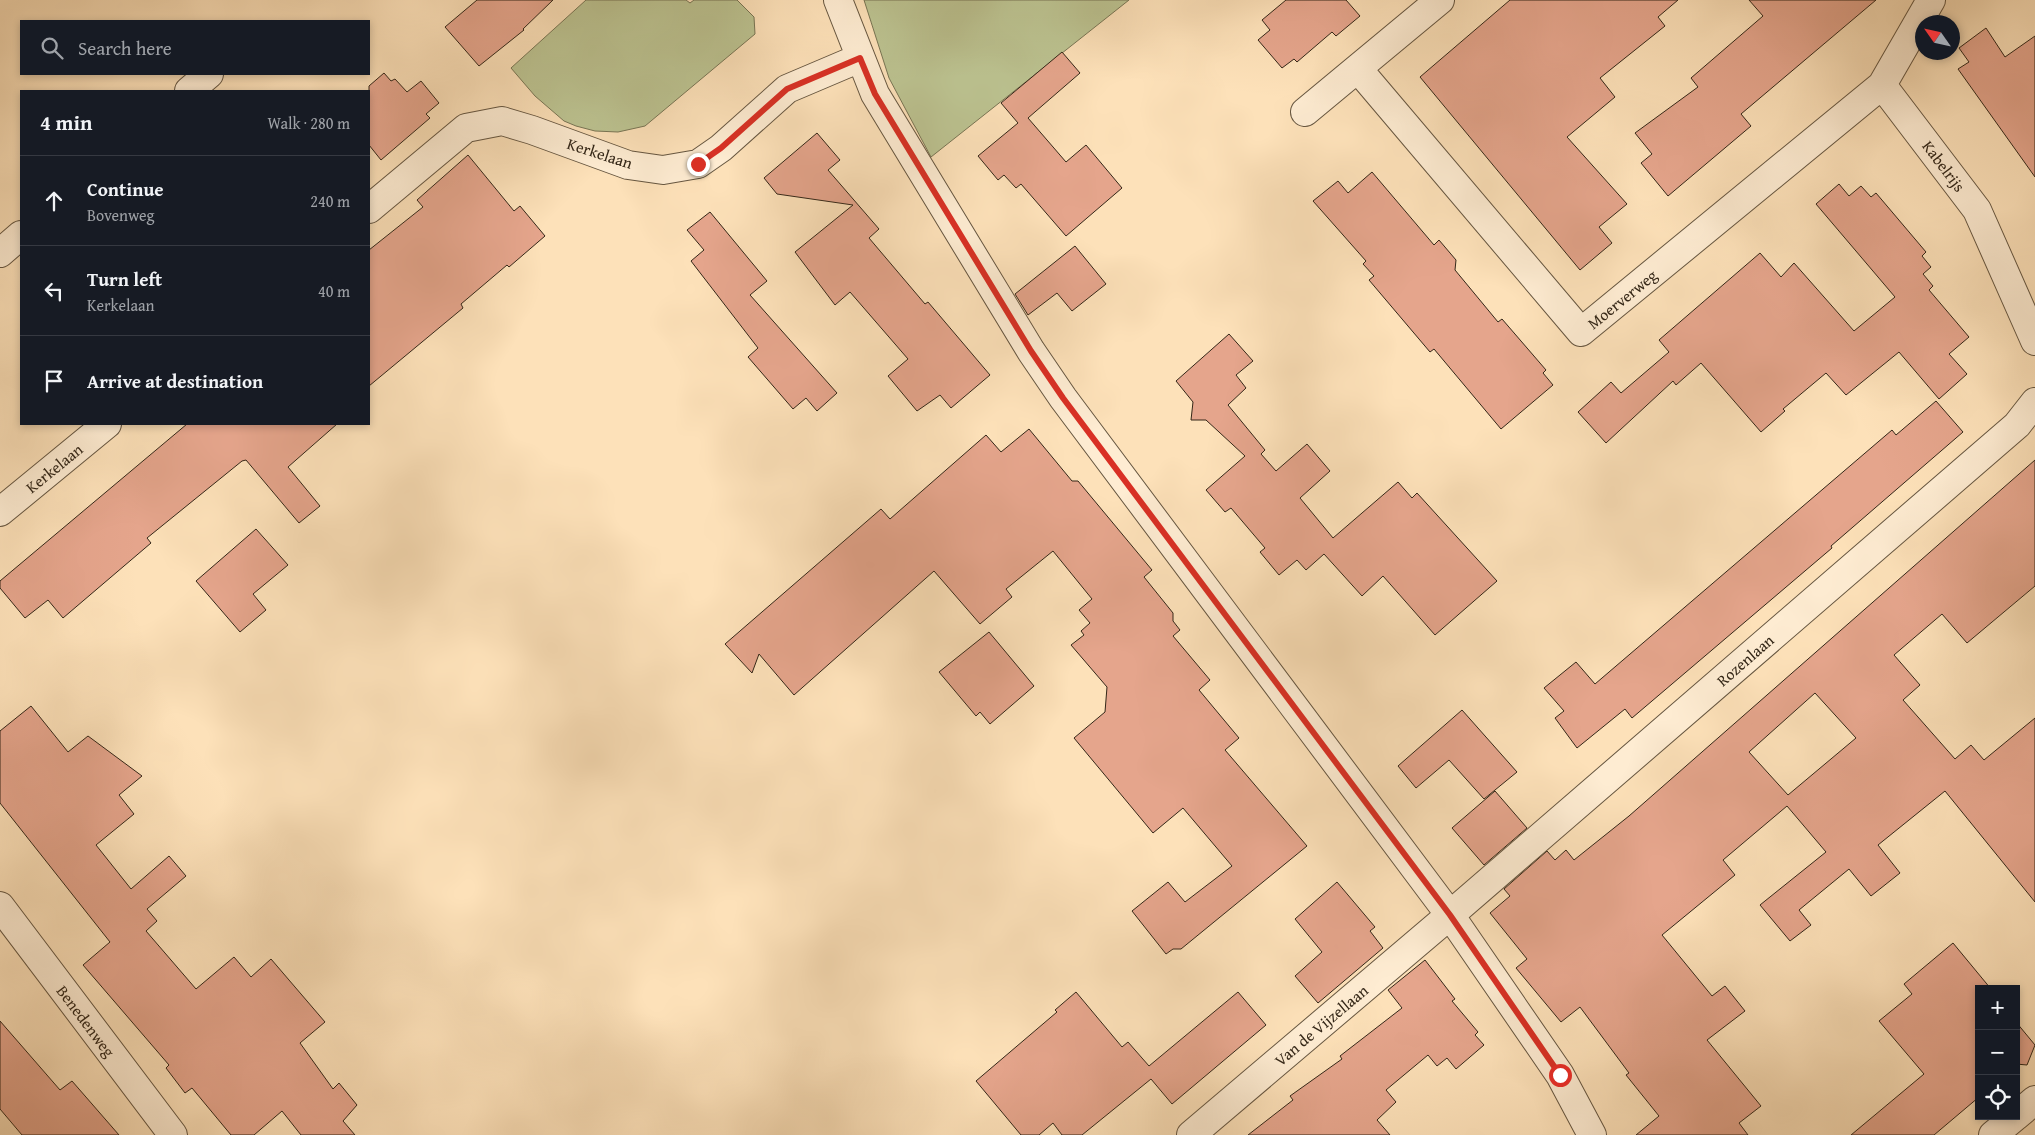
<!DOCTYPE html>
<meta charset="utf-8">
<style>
body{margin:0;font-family:"Gentium Book Plus",serif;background:#20242c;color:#f1f3f6}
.controls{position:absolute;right:15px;bottom:15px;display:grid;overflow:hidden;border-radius:0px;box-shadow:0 2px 8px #0003}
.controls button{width:45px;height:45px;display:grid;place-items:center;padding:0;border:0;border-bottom:1px solid #363941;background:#171b24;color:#f1f3f6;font:25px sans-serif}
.compass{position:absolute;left:1915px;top:15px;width:45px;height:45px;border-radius:50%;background:#171b24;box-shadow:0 2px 8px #0003;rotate:304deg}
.stop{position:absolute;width:15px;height:15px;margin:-11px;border:4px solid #d93025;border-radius:50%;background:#fff}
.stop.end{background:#d93025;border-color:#fff;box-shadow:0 1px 5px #0008}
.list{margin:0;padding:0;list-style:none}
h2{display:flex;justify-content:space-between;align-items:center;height:65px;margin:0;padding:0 20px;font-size:21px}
h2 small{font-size:16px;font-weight:400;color:#9ea1a6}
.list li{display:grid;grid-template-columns:32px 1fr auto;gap:15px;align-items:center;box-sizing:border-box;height:90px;padding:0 20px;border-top:1px solid #363941}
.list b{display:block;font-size:19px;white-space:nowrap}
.list p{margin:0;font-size:16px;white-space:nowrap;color:#9ea1a6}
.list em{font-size:16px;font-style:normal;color:#9ea1a6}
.icon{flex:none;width:28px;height:28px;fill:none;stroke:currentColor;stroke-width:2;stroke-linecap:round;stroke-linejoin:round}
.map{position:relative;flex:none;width:2035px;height:1135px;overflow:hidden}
.search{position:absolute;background:#171b24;box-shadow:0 2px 8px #0003;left:20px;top:20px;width:350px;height:55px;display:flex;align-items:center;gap:12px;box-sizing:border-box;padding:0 18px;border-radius:0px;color:#9ea1a6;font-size:19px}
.panel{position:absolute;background:#171b24;box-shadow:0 2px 8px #0003;left:20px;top:90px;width:350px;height:335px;border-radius:0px}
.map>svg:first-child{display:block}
</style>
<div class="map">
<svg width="2035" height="1135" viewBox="0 0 2035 1135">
<rect width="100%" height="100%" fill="#fde1b9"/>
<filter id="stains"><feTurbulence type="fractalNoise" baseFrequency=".004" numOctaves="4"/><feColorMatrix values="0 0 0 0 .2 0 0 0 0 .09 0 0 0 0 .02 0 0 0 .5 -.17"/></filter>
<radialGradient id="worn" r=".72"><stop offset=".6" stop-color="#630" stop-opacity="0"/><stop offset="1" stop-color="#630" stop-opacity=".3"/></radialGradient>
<!-- green -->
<path fill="#bcc391" stroke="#787554" d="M 586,0 L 686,0 L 690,3 L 694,0 L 737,0 L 754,17 L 755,34 L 645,126 L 618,132 L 595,131 L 576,126 L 564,121 L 535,96 L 511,68 Z
M 864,0 L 1129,0 L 931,157 L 889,78 Z"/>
<!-- building -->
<path fill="#e5a58c" stroke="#342718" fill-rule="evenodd" d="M 477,0 L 553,0 L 523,29 L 524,30 L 479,66 L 445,27 Z
M 1286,0 L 1346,0 L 1360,16 L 1336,36 L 1332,32 L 1297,62 L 1294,59 L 1282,68 L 1258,40 L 1270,30 L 1262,20 Z
M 1510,0 L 1678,0 L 1658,17 L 1665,26 L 1600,78 L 1615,97 L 1567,137 L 1627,204 L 1599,227 L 1612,243 L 1580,270 L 1420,77 Z
M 1749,0 L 1876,0 L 1741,114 L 1751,126 L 1668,196 L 1641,163 L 1652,154 L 1635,133 L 1698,87 L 1691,78 L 1763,16 Z
M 1986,28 L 2005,57 L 2035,36 L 2035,177 L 1958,69 L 1969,62 L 1959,48 Z
M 1062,52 L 1080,73 L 1028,118 L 1066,162 L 1086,145 L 1122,188 L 1066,236 L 1021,184 L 1016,188 L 1004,175 L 998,180 L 978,156 L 1018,123 L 1001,103 Z
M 384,73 L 391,81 L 395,79 L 407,92 L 421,81 L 439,103 L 426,114 L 430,118 L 381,160 L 369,145 L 369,86 Z
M 817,133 L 840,160 L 828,170 L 879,229 L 869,238 L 925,304 L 928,302 L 990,375 L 951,408 L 940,395 L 917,411 L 888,376 L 908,359 L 850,292 L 835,305 L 795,252 L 853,205 L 777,194 L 764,178 Z
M 468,155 L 514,211 L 520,206 L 545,236 L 509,267 L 507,265 L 461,304 L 463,308 L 369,386 L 369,250 L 423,207 L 417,200 Z
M 1372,172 L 1434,245 L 1439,240 L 1456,260 L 1455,270 L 1498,322 L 1502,319 L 1546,370 L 1543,373 L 1553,385 L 1501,429 L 1434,349 L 1430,352 L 1369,280 L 1374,276 L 1363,264 L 1366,261 L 1313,201 L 1338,181 L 1348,193 Z
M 1839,184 L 1849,196 L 1861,186 L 1871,197 L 1876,193 L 1926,252 L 1922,256 L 1931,267 L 1923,274 L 1933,286 L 1929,290 L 1969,337 L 1949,354 L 1967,374 L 1939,399 L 1899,352 L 1846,395 L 1826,373 L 1783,409 L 1785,411 L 1761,432 L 1701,363 L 1676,385 L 1673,381 L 1606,443 L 1578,412 L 1611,382 L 1621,393 L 1669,352 L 1659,340 L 1760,253 L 1781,277 L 1794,263 L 1854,331 L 1895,297 L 1816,204 Z
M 710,212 L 767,281 L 750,295 L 837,393 L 817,411 L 806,398 L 793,409 L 748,357 L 758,348 L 691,261 L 704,250 L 687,230 Z
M 1075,246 L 1106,284 L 1072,311 L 1057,293 L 1028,315 L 1015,294 Z
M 1229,334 L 1253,361 L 1236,375 L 1246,388 L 1228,405 L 1265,450 L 1261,454 L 1276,471 L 1307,444 L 1330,471 L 1300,498 L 1333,538 L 1398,482 L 1412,498 L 1417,493 L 1497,581 L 1435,635 L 1383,576 L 1362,596 L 1324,554 L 1306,570 L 1297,560 L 1279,575 L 1260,552 L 1265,548 L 1231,508 L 1225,512 L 1206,490 L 1245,456 L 1206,420 L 1191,420 L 1193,402 L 1176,381 Z
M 1936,401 L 1963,432 L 1831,546 L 1832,548 L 1632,718 L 1625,709 L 1577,748 L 1555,718 L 1564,711 L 1544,688 L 1576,662 L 1595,684 L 1892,430 L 1896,435 Z
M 187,424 L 337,424 L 288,467 L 320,506 L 299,523 L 246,460 L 242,461 L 147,538 L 151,543 L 63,618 L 48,600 L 25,618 L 0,588 L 0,581 Z
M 1029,429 L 1072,481 L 1078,481 L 1152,570 L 1144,577 L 1173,613 L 1173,621 L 1180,630 L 1173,636 L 1210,680 L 1199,690 L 1239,738 L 1225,750 L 1307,846 L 1181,949 L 1173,949 L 1166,954 L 1132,911 L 1168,882 L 1185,902 L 1232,866 L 1183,808 L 1153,833 L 1074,738 L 1105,712 L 1107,687 L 1071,645 L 1084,635 L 1081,631 L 1090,623 L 1079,610 L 1092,599 L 1053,551 L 1006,589 L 1012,597 L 980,624 L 934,571 L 794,695 L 759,654 L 752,673 L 725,644 L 881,509 L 890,519 L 986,435 L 1001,452 Z
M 2035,460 L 2035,586 L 1967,643 L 1942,614 L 1894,655 L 1920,685 L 1903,700 L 1955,759 L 1971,745 L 1984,760 L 2035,718 L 2035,902 L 1945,791 L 1878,845 L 1900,873 L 1871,896 L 1849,869 L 1799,910 L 1811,925 L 1790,941 L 1760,905 L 1826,852 L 1787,806 L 1723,860 L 1735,875 L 1662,935 L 1712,996 L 1725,986 L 1745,1011 L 1707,1040 L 1761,1106 L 1739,1123 L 1748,1135 L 1636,1135 L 1659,1116 L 1626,1075 L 1629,1073 L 1580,1007 L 1561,1022 L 1516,968 L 1527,959 L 1490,913 L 1510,896 L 1504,889 L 1547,851 L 1555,860 L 1566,850 L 1574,860 L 1629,816 ZM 1815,693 L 1856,738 L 1788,795 L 1749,752 Z
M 256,529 L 288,565 L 253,594 L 266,610 L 240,632 L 196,581 Z
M 989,632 L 1034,686 L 990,724 L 980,712 L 976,716 L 939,672 Z
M 31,706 L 68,752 L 88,736 L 142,776 L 119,795 L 134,814 L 96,845 L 131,889 L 169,856 L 186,876 L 147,909 L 157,921 L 146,931 L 196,989 L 234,957 L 251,977 L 271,959 L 325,1022 L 300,1043 L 333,1089 L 339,1083 L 357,1105 L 343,1121 L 355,1135 L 301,1135 L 282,1111 L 254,1135 L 231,1135 L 192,1088 L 185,1093 L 166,1068 L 169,1065 L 83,965 L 110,942 L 0,803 L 0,731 Z
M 1462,710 L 1517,772 L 1484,799 L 1449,760 L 1416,788 L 1398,766 Z
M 1495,791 L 1527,828 L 1484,865 L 1452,828 Z
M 1337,882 L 1375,927 L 1370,931 L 1383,948 L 1318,1003 L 1295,976 L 1322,952 L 1295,919 Z
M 1953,943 L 1991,989 L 1979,989 L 1979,1097 L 1934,1135 L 1851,1135 L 1924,1074 L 1879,1021 L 1912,994 L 1904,984 Z
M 1425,960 L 1455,999 L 1452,1001 L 1478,1032 L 1475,1035 L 1484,1045 L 1456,1069 L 1447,1058 L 1437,1066 L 1428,1055 L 1386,1090 L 1396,1102 L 1377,1120 L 1390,1135 L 1248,1135 L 1293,1100 L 1290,1096 L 1342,1059 L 1340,1056 L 1402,1008 L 1388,990 Z
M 1076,992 L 1122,1047 L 1128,1042 L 1149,1066 L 1238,992 L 1266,1025 L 1172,1104 L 1151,1079 L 1082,1135 L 1062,1135 L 1053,1123 L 1039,1135 L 1021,1135 L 976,1081 L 1057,1012 L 1055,1010 Z
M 0,1021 L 60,1090 L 72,1081 L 119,1135 L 22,1135 L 0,1109 Z
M 2016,1022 L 2035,1045 L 2027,1065 L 2016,1064 Z"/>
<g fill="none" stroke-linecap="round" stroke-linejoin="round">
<!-- minor casing -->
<g stroke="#665640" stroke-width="30">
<path id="minor" d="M 838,0 L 875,94 L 1031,351 L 1063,398 L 1450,915 L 1560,1075 L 1592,1135
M 1931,0 L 1882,85 L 1977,210 L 2035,341
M 1358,69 L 1581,332 L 1882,85
M 189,91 L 209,74
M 1305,112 L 1440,0
M 369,209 L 466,128 L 502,121 L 532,130 L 628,165 L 663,170 L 698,164 L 721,148 L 787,89 L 860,58
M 0,253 L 21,235
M 0,512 L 107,424
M 0,906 L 173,1135
M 2016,1116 L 2035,1100
M 1191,1135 L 1450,915 L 2017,425 L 2035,402
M 1993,1135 L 2016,1116"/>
</g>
<!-- minor -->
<use href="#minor" stroke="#feecd2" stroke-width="28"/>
</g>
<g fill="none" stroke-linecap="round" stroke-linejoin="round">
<!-- route -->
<path stroke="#d93025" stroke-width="6" d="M 698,164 L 721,148 L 787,89 L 860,58 L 875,94 L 1031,351 L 1063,398 L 1450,915 L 1560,1075"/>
</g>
<g text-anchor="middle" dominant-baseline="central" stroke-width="4" stroke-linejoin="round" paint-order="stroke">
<!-- street labels -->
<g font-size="16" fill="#342718" stroke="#feecd2">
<text transform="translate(600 153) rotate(18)">Kerkelaan</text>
<text transform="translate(1944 166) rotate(53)">Kabelrijs</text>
<text transform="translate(1622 299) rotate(-39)">Moerverweg</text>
<text transform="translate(54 468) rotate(-39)">Kerkelaan</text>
<text transform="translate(1745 660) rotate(-41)">Rozenlaan</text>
<text transform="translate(86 1021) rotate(53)">Benedenweg</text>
<text transform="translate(1321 1025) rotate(-40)">Van de Vijzellaan</text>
</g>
</g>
<rect width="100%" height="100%" filter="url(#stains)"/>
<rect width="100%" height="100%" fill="url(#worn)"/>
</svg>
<div class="controls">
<button>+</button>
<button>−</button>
<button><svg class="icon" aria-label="locate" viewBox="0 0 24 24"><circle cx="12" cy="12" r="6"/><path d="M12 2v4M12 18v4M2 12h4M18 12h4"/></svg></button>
</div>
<svg class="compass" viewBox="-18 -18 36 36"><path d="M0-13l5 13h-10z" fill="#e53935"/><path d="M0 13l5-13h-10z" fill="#9ea1a6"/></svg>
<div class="stop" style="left:1560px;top:1075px"></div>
<div class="stop end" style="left:698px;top:164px"></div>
<div class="search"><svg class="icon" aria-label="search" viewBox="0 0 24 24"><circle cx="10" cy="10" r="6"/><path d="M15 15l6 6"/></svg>Search here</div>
<section class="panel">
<h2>4 min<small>Walk · 280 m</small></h2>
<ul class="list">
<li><svg class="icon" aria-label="ahead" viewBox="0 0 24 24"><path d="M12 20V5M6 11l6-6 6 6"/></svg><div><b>Continue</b><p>Bovenweg</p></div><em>240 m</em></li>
<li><svg class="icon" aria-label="left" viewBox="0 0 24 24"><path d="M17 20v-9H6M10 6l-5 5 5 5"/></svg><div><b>Turn left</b><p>Kerkelaan</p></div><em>40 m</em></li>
<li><svg class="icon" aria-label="arrive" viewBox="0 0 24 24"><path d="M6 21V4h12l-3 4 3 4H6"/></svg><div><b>Arrive at destination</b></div></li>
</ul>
</section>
</div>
